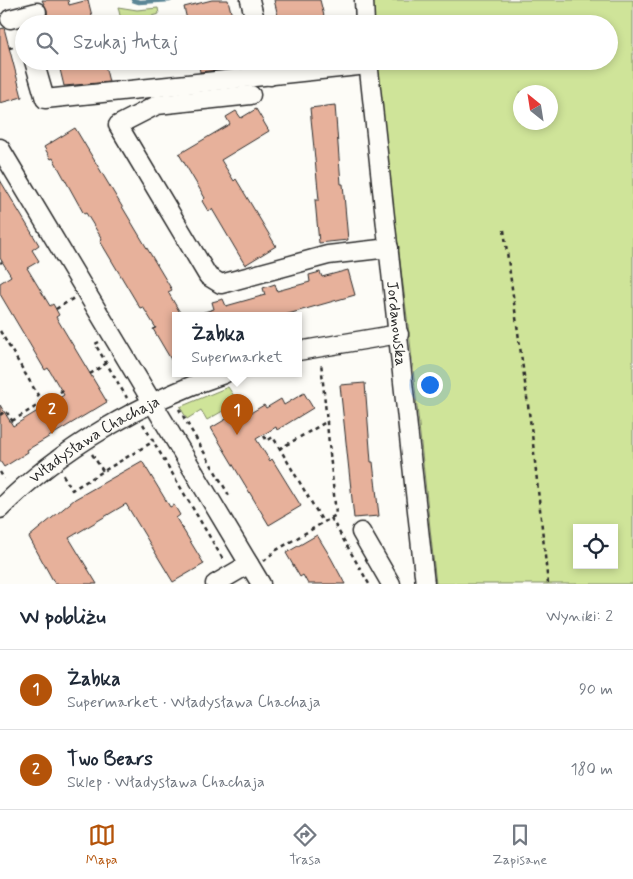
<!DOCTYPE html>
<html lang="pl">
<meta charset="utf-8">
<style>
body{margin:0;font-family:Mynerve,sans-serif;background:#f2f2f3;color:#1f2937}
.controls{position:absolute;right:15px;bottom:15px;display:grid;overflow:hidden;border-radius:0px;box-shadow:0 2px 8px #0003}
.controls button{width:45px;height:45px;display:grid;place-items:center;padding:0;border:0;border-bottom:1px solid #e0e1e3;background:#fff;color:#1f2937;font:25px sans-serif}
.compass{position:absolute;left:513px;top:85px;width:45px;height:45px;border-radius:50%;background:#fff;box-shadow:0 2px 8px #0003;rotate:330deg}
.you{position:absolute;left:429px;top:384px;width:18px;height:18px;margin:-12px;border:4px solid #fff;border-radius:50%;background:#1a73e8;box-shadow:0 0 0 8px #1a73e833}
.badge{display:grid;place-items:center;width:32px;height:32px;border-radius:50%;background:#b45309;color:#fff;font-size:16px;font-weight:700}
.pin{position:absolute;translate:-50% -41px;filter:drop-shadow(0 1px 2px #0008)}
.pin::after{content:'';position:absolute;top:26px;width:18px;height:15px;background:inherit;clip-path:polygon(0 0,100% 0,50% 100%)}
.popup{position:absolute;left:172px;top:312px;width:130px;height:65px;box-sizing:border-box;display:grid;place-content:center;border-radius:0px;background:#fff;filter:drop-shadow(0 1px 4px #0005);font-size:16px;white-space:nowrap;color:#747a83}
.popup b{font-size:19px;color:#1f2937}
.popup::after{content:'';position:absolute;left:50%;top:100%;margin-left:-10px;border:10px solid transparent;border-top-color:#fff}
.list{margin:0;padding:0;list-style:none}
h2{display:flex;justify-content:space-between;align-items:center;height:65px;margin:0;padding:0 20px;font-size:21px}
h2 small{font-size:16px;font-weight:400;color:#747a83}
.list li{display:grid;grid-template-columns:32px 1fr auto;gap:15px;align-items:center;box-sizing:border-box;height:80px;padding:0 20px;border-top:1px solid #e0e1e3}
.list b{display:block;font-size:19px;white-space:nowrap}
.list p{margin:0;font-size:16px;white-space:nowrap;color:#747a83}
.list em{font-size:16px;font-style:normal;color:#747a83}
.icon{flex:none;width:28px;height:28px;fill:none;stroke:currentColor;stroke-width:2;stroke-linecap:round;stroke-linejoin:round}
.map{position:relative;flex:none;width:633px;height:584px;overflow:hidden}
.search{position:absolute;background:#fff;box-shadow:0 2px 8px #0003;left:15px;right:15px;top:15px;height:55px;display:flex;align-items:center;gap:12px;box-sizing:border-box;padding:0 18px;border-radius:28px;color:#747a83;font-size:19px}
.sheet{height:225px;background:#fff}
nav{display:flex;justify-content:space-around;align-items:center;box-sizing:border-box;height:70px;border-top:1px solid #e0e1e3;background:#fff;font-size:14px;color:#747a83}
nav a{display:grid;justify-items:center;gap:2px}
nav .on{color:#b45309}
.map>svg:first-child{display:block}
</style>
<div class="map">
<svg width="633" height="584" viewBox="0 0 633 584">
<rect width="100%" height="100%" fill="#fdfcf7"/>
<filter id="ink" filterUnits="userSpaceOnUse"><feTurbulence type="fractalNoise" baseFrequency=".02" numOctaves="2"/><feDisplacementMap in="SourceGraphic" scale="10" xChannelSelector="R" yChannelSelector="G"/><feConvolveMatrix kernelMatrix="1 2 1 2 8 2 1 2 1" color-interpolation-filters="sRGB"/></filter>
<g filter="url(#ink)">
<!-- green -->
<path fill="#cfe499" stroke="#7d8862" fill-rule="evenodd" d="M 370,0 L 633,0 L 633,584 L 436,584 L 410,341 L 375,61 L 609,61 L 609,24 L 372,24 ZM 520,92 L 550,92 L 550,122 L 520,122 ZM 577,528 L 614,528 L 614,565 L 577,565 Z
M 118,7 L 137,10 L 158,8 L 159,14 L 122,24 Z
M 228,387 L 240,405 L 231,411 L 228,408 L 207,420 L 201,410 L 187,419 L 180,407 Z"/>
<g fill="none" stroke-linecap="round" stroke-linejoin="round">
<!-- stream -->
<path stroke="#5c8696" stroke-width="4.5" d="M 133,0 L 139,2 L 170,0"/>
</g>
<!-- building -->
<path fill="#e7b19b" stroke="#2b2b2b" d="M 42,0 L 68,0 L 69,5 L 88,0 L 94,24 L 48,24 L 47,10 Z
M 212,0 L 228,0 L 234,24 L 188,24 L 184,7 Z
M 274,0 L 320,0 L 326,24 L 280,24 Z
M 4,28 L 22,97 L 0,103 L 0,29 Z
M 58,61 L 104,61 L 109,82 L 64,86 Z
M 198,61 L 244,61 L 245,67 L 200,72 Z
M 335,105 L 341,184 L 343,184 L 348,240 L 319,243 L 315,200 L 319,200 L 310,108 Z
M 256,109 L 269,131 L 221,160 L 234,181 L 236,179 L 276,246 L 245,265 L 212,209 L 208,211 L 202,201 L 205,198 L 179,154 L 230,124 L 226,117 L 236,111 L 241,118 Z
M 75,128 L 172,290 L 168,292 L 182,316 L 176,316 L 176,368 L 153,329 L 156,328 L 143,307 L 140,308 L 100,241 L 102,239 L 86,213 L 84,214 L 53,158 L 51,159 L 44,147 Z
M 0,180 L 39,245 L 32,250 L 39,261 L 27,268 L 50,306 L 53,304 L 59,315 L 56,317 L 107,402 L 27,450 L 28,452 L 4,467 L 0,461 L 0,405 L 13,426 L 64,395 L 48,368 L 45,370 L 0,294 L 0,283 L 11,276 L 0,258 Z
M 348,270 L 355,295 L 281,316 L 201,316 L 201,313 L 214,309 L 212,302 L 223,299 L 226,306 L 265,295 L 263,288 L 275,284 L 277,291 L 310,282 L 309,275 L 320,272 L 322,277 Z
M 365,383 L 371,462 L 373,462 L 379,516 L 354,518 L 340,385 Z
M 304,393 L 313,408 L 277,430 L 276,427 L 256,439 L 270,461 L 272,459 L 301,506 L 269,525 L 211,428 L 233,415 L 237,421 L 264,405 L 266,408 L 281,399 L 284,405 Z
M 142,461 L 170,507 L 174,505 L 180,515 L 176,518 L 204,564 L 173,582 L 126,504 L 69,538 L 97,584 L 55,584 L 29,537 L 75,499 Z
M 317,535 L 331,558 L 345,584 L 308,584 L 303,575 L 300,577 L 286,553 Z"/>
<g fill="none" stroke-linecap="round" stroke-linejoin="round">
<!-- minor casing -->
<g stroke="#2b2b2b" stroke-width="21">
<g id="minor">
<path d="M 250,0 L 256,24"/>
<path d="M 364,0 L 365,24"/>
<path d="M 10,19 L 37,12"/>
<path d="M 34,61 L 45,99 L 368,65"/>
<path d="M 266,61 L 270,76"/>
<path id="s1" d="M 368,61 L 425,584"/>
<path d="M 251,95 L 157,105 L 118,125 L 208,276 L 221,284 L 328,255 L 389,248"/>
<path d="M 0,148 L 261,584"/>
<path d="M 298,351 L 399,334"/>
<path id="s2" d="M 0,509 C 60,448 143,401 224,374"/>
<path d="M 361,532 L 391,584"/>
<path d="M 215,584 L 249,564"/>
</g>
</g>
<!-- path -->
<path stroke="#2b2b2b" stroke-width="2.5" stroke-dasharray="4 4" stroke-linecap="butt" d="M 9,48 L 21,45 L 23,52
M 504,230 L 532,434 L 548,584
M 0,263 L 2,262
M 56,309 L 74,298
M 0,331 L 45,407
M 99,342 L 95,344 L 127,398
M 90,374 L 107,363
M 179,409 L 230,497 L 228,498
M 0,415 L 6,411 L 15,425
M 12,421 L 65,389
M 143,424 L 224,561
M 264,436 L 267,441 L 273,437 L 323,522
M 279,449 L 328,421
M 92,454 L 103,471
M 0,472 L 4,479
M 63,475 L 72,490 L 154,441
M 331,518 L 369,584
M 264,561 L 275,551 L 336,515 L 321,362"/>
<!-- minor -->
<use href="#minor" stroke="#fdfcf7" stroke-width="18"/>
</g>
</g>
<g text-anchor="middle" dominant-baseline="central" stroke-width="5" stroke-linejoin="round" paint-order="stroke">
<!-- street labels -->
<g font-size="16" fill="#2b2b2b" stroke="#fdfcf7">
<text stroke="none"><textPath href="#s1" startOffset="264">Jordanowska</textPath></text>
<text stroke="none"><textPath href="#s2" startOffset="118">Władysława Chachaja</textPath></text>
</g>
</g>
</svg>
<div class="controls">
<button><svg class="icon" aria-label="locate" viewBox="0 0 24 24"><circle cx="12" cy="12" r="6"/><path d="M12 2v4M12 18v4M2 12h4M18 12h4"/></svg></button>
</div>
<svg class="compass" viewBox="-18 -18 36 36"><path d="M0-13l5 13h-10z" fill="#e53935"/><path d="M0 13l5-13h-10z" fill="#747a83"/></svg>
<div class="you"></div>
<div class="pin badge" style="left:237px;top:435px">1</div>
<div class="popup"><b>Żabka</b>Supermarket</div>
<div class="pin badge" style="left:52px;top:434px">2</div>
<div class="search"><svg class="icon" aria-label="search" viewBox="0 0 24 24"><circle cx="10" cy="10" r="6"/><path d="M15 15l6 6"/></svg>Szukaj tutaj</div>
</div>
<section class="sheet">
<h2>W pobliżu<small>Wyniki: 2</small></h2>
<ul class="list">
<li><span class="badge">1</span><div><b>Żabka</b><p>Supermarket · Władysława Chachaja</p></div><em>90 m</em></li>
<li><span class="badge">2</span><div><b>Two Bears</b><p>Sklep · Władysława Chachaja</p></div><em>180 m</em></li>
</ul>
</section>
<nav>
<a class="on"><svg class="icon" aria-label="map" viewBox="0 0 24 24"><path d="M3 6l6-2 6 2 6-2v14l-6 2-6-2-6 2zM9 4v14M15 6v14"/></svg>Mapa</a>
<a><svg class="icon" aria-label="directions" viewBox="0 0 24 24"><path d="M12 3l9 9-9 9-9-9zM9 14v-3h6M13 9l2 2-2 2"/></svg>Trasa</a>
<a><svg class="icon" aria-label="saved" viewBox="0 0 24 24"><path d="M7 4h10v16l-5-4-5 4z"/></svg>Zapisane</a>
</nav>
